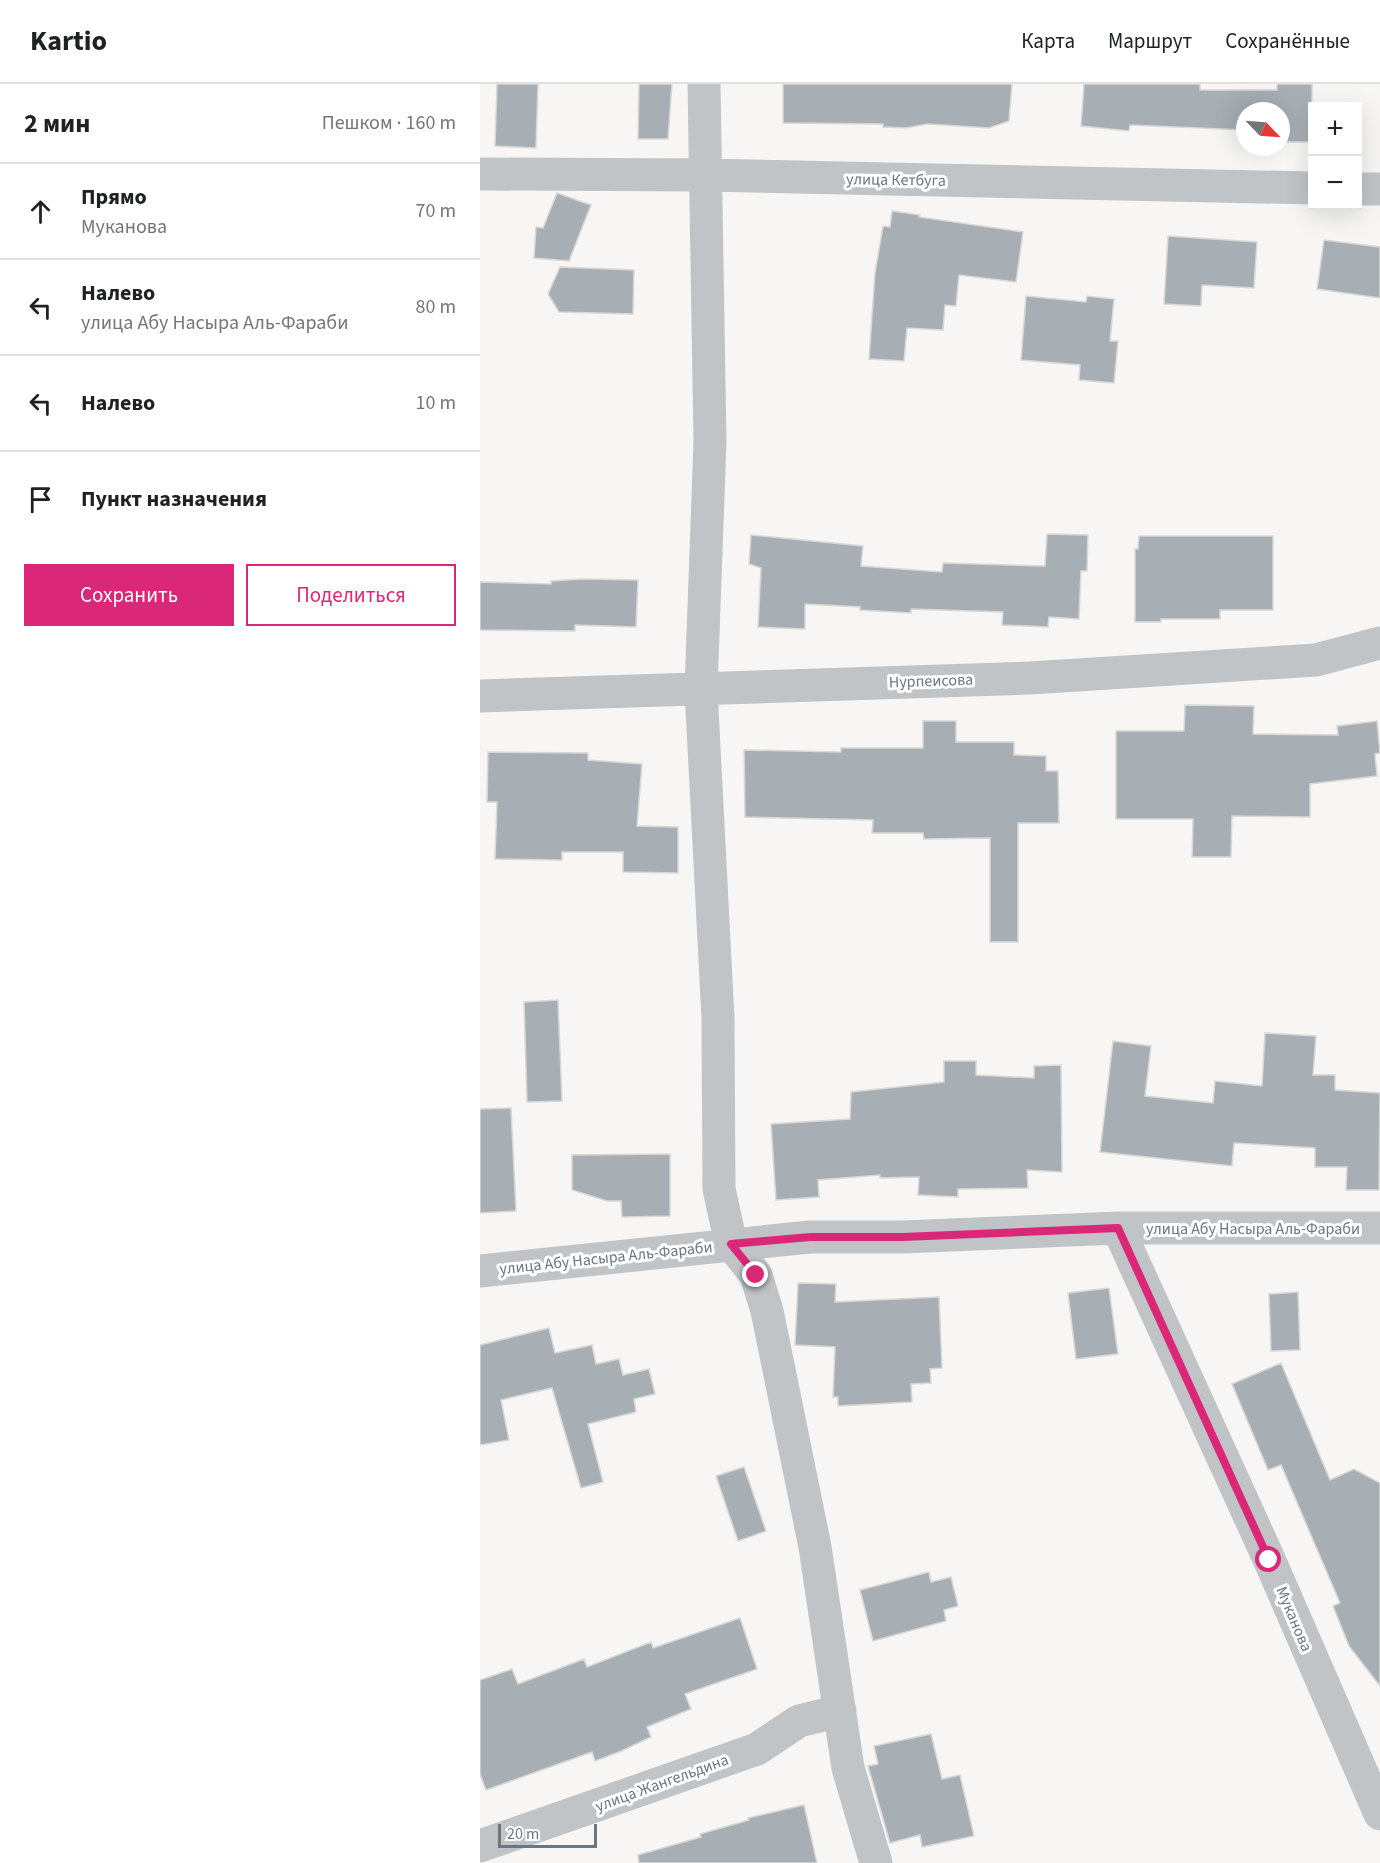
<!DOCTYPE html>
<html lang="ru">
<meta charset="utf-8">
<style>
body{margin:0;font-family:"Source Sans 3",sans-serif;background:#f2f2f2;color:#202124}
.controls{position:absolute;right:18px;top:18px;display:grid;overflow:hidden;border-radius:0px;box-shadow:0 6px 24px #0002}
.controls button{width:54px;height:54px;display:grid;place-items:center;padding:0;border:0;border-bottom:2px solid #e0e0e0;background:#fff;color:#202124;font:30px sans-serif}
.compass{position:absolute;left:756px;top:18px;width:54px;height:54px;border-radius:50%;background:#fff;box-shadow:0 6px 24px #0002;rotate:115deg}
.scale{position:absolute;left:18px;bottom:15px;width:99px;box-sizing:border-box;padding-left:6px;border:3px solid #687782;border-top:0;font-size:16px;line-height:21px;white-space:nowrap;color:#687782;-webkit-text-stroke:4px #fff;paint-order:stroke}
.stop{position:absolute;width:18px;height:18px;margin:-14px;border:4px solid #db2777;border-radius:50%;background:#fff}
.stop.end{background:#db2777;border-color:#fff;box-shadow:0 2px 6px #0008}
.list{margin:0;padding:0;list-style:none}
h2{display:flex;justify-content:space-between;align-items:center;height:78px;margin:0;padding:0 24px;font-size:26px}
h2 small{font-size:20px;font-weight:400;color:#757577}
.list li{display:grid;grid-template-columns:39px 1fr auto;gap:18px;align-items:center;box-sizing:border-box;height:96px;padding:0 24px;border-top:2px solid #e0e0e0}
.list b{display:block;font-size:22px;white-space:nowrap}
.list p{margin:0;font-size:20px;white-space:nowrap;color:#757577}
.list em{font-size:20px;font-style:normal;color:#757577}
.actions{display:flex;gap:12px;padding:18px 24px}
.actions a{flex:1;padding:14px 0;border:2px solid #db2777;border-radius:0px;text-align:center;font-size:21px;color:#db2777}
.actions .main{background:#db2777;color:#fff}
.icon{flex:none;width:33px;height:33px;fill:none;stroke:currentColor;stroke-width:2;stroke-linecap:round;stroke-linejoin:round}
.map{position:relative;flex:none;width:900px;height:1779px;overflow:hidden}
header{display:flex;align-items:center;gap:36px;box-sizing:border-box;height:84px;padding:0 30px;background:#fff;border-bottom:2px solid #e0e0e0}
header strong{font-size:28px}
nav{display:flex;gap:33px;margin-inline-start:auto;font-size:21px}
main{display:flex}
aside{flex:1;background:#fff}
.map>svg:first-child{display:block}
</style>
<header>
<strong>Kartio</strong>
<nav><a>Карта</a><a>Маршрут</a><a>Сохранённые</a></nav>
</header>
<main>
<aside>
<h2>2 мин<small>Пешком · 160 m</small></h2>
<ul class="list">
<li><svg class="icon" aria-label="ahead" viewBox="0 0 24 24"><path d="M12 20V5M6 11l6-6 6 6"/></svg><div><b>Прямо</b><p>Муканова</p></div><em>70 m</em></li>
<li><svg class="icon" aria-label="left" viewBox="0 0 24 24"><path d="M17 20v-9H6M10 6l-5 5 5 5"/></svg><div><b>Налево</b><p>улица Абу Насыра Аль-Фараби</p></div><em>80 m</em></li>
<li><svg class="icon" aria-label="left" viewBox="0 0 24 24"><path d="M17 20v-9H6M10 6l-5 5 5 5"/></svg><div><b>Налево</b></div><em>10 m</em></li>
<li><svg class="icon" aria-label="arrive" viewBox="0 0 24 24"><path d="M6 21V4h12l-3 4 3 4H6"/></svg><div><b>Пункт назначения</b></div></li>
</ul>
<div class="actions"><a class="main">Сохранить</a><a>Поделиться</a></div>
</aside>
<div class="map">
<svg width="900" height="1779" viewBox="0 0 900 1779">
<rect width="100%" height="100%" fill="#f7f6f4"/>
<!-- building -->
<path fill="#a8afb4" stroke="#d8d8d6" stroke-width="1.5" d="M 17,0 L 58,0 L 56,64 L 15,62 Z
M 159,0 L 192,0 L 188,55 L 158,55 Z
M 303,0 L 532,0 L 529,37 L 509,44 L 448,40 L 426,44 L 403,43 L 403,40 L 303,39 Z
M 604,0 L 720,0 L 720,6 L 797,6 L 797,0 L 832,0 L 832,58 L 801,58 L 801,27 L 765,27 L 765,46 L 650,41 L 649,47 L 601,42 Z
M 77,109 L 111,121 L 89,177 L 54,174 L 56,143 L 63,144 Z
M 412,127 L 440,131 L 439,133 L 543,148 L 536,198 L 479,191 L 476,222 L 465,221 L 463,246 L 427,244 L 424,277 L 389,275 L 395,189 L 403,142 L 410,143 Z
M 688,152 L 777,158 L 774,204 L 722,201 L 721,222 L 684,220 Z
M 844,156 L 900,163 L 900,214 L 837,205 Z
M 80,183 L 154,186 L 153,230 L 79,228 L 68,210 Z
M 546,212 L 606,218 L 607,212 L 634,215 L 630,257 L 638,257 L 634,299 L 599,296 L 600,281 L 541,276 Z
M 567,450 L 608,451 L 607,487 L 601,487 L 599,535 L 569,533 L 568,543 L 522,541 L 523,528 L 431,525 L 431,529 L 380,526 L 380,523 L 325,520 L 325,545 L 278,543 L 281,484 L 269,480 L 271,451 L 383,462 L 381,482 L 462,488 L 463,479 L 565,482 Z
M 659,452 L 793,452 L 793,526 L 740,526 L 740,535 L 681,535 L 681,538 L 655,538 L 655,465 L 658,465 Z
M 103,495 L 158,496 L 156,543 L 95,541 L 95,547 L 0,546 L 0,498 L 71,500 L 71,497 Z
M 705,621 L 774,622 L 773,650 L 858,651 L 857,642 L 897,637 L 900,669 L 895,670 L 897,692 L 830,700 L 830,733 L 752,732 L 751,773 L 712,773 L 713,735 L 636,735 L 636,647 L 704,647 Z
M 443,637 L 476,637 L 476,658 L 534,658 L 534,671 L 566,672 L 566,687 L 578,687 L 579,739 L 538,739 L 538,858 L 510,858 L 510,754 L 444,755 L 443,749 L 392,749 L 393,736 L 265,733 L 264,666 L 361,668 L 361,664 L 443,664 Z
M 8,668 L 108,669 L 108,676 L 162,680 L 157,742 L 198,743 L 198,789 L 143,788 L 143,768 L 82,768 L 82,776 L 15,775 L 17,718 L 7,718 Z
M 78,916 L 82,1017 L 47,1018 L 44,918 Z
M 785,949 L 836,952 L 833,991 L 855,991 L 855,1006 L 900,1009 L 899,1106 L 866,1106 L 867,1083 L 835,1083 L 835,1064 L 754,1059 L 752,1082 L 620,1068 L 633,957 L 671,962 L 665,1012 L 733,1019 L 735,997 L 782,1002 Z
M 464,977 L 496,977 L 496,991 L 554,994 L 554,982 L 581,981 L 582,1088 L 547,1086 L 548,1104 L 478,1105 L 478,1113 L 438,1111 L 439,1093 L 400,1094 L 400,1091 L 338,1096 L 339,1113 L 296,1116 L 291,1040 L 370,1035 L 371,1008 L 464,998 Z
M 31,1024 L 36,1127 L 0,1129 L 0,1025 Z
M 190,1070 L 190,1132 L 142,1133 L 141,1117 L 127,1117 L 92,1106 L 92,1071 Z
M 318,1199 L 356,1200 L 355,1218 L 459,1213 L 462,1284 L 450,1285 L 451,1299 L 431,1300 L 432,1318 L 358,1322 L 358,1313 L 353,1313 L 355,1263 L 315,1261 Z
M 629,1204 L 638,1270 L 596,1275 L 588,1209 Z
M 818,1208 L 820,1266 L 791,1267 L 789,1210 Z
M 69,1244 L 75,1269 L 112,1261 L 116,1280 L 139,1275 L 143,1291 L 169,1285 L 175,1310 L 154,1315 L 156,1328 L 108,1340 L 123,1398 L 101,1404 L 72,1304 L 21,1316 L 29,1356 L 0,1361 L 0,1261 Z
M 801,1279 L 850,1396 L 874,1385 L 900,1399 L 900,1602 L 869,1562 L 853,1522 L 860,1519 L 801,1381 L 788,1386 L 752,1300 Z
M 264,1383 L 286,1447 L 258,1457 L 236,1392 Z
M 449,1488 L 451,1498 L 471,1493 L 478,1522 L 464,1526 L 466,1537 L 393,1557 L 380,1506 Z
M 260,1534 L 277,1585 L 205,1610 L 211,1625 L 167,1643 L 171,1653 L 139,1668 L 115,1677 L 112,1668 L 6,1706 L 0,1690 L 0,1596 L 32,1585 L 38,1600 L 104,1575 L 107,1583 L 171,1558 L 173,1564 Z
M 451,1650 L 462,1695 L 480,1691 L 494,1752 L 442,1763 L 440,1751 L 410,1759 L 388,1682 L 398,1680 L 394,1662 Z
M 324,1721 L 337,1779 L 159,1779 L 158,1771 L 221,1753 L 220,1750 L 269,1736 L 268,1734 Z"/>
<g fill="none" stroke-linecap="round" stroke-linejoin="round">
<!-- minor -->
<path stroke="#c0c4c7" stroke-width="33" d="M 224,0 L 230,358 L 221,605 L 238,934 L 239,1105 L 251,1160 L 276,1191 L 287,1227 L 335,1463 L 368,1684 L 396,1779
M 0,90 L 225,91 L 832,104
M 878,105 L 900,105
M 0,612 L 550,594 L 836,576 L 900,559
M 638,1144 L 789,1475 L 900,1730
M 0,1187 L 330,1153 L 423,1153 L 638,1144 L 900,1144
M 0,1762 L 277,1665 L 319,1637 L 360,1627"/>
</g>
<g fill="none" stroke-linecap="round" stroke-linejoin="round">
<!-- route -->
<path stroke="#db2777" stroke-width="8" d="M 276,1191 L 251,1160 L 330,1153 L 423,1153 L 638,1144 L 789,1476"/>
</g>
<g text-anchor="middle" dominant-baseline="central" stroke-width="6" stroke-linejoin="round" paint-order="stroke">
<!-- street labels -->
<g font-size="16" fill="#687782" stroke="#fff">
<text transform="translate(416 96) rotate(1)">улица Кетбуга</text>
<text transform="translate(451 597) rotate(-2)">Нурпеисова</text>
<text x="773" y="1145">улица Абу Насыра Аль-Фараби</text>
<text transform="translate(126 1174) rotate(-6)">улица Абу Насыра Аль-Фараби</text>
<text transform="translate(814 1535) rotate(67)">Муканова</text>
<text transform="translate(182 1699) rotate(-20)">улица Жангельдина</text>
</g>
</g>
</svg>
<div class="controls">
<button>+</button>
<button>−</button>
</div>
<svg class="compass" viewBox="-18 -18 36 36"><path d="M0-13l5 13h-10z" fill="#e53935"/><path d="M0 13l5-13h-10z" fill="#757577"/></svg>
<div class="scale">20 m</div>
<div class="stop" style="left:789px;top:1476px"></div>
<div class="stop end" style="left:276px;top:1191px"></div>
</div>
</main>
